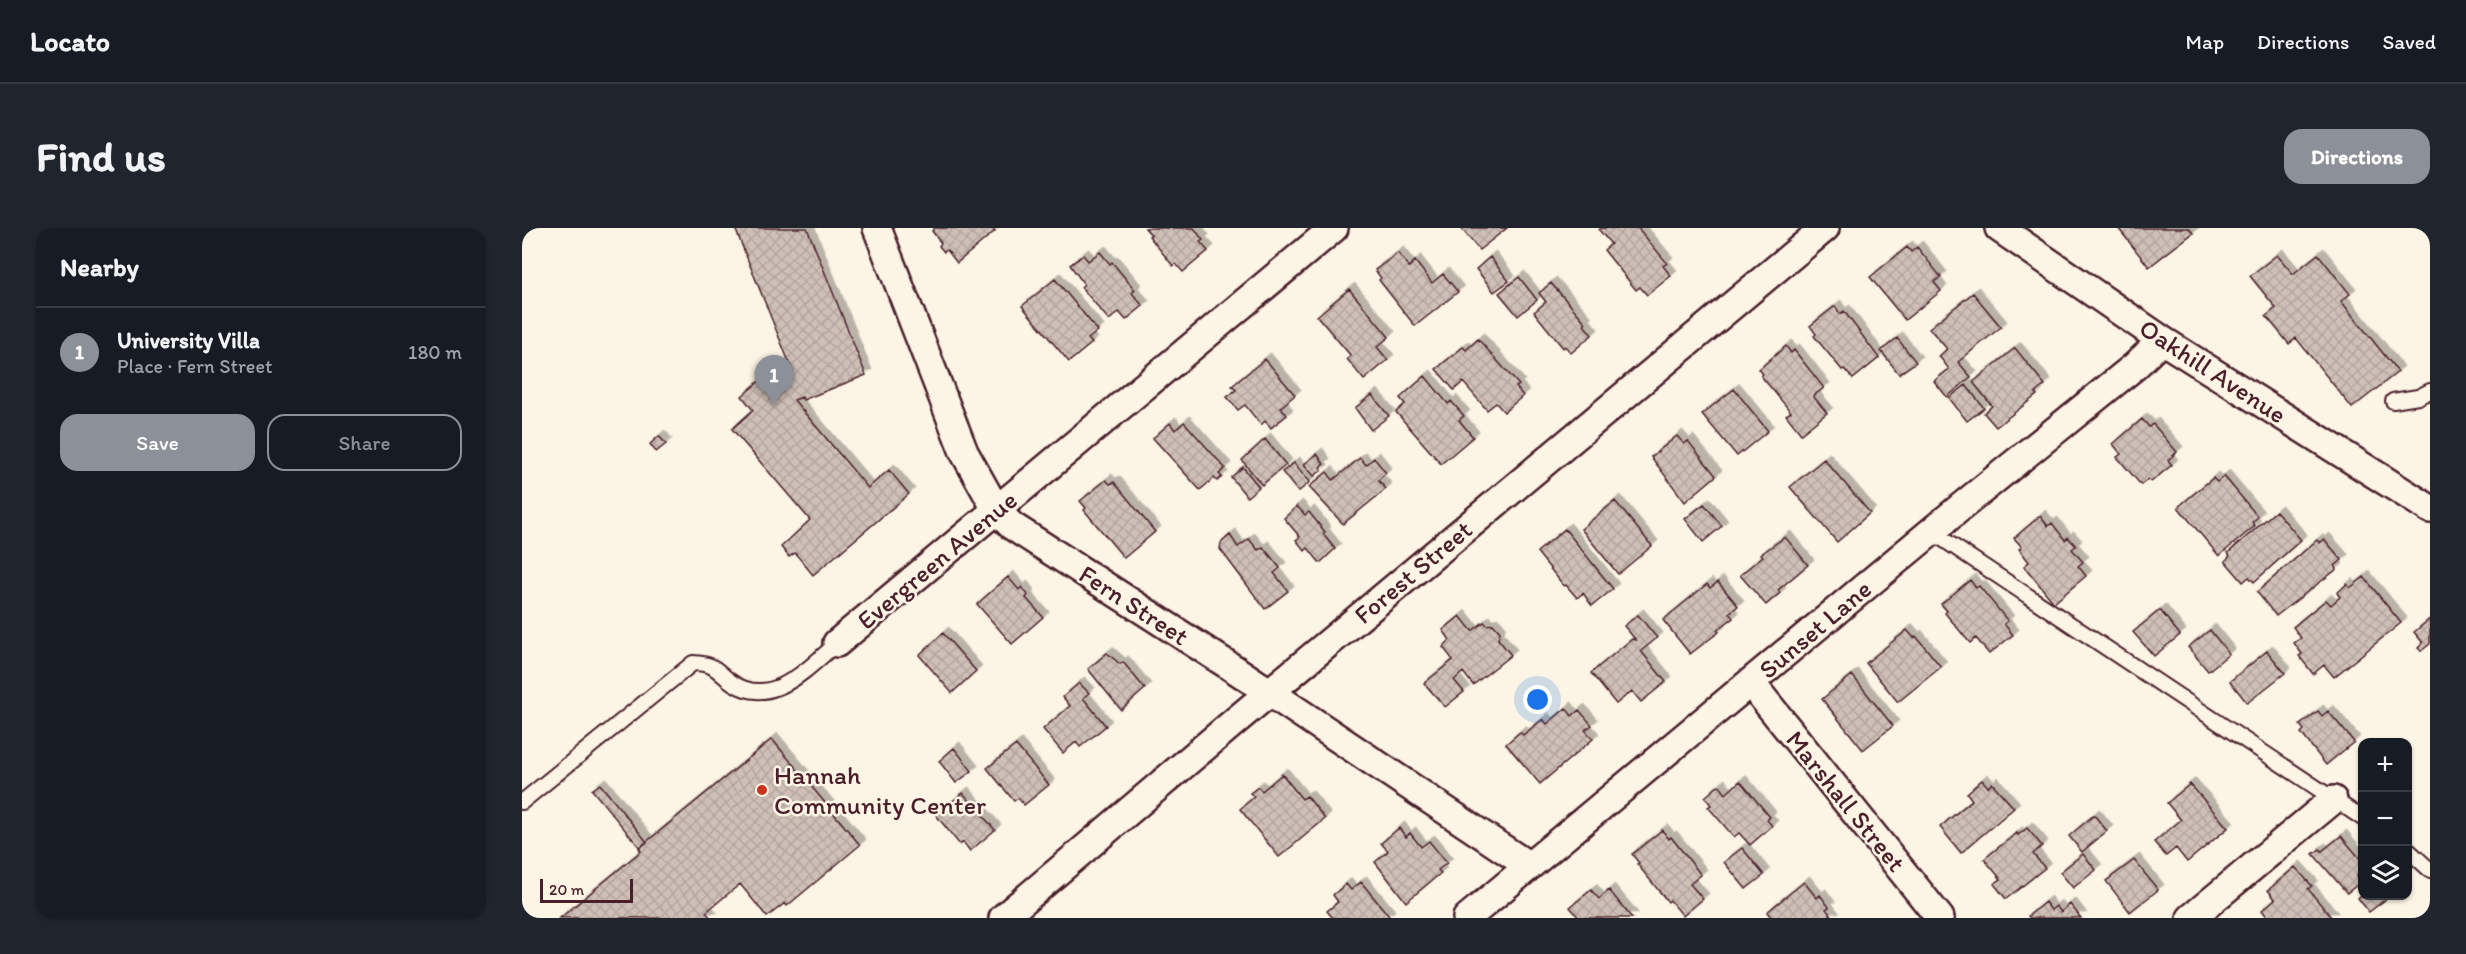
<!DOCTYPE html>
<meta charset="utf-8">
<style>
body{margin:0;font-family:Itim,sans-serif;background:#20242c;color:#f1f3f6}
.controls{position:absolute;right:18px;bottom:18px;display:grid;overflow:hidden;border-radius:12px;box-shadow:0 2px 4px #0004}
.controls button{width:54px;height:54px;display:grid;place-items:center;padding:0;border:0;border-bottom:2px solid #363941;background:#171b24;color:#f1f3f6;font:30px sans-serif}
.scale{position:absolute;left:18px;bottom:15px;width:93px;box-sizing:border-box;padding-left:6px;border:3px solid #4a1f2b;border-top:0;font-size:16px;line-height:21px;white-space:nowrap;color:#4a1f2b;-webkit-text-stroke:4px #fcf5e5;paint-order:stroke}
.you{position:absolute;left:1016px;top:472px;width:21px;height:21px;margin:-15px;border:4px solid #fff;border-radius:50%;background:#1a73e8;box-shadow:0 0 0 9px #1a73e833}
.badge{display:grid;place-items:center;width:39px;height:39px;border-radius:50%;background:#8c9099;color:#fff;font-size:20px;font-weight:700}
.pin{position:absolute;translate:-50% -50px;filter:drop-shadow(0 2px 3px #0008)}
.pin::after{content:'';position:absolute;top:32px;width:21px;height:18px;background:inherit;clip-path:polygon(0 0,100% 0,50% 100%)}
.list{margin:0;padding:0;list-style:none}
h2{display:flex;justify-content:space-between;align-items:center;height:78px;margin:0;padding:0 24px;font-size:26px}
h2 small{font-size:20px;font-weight:400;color:#9ea1a6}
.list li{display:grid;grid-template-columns:39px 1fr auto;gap:18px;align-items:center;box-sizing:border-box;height:90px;padding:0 24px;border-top:2px solid #363941}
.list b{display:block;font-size:22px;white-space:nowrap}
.list p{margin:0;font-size:20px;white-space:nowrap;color:#9ea1a6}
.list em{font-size:20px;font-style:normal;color:#9ea1a6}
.actions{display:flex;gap:12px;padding:18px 24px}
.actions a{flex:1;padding:14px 0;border:2px solid #8c9099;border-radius:18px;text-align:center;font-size:21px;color:#8c9099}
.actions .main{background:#8c9099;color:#fff}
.icon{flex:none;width:33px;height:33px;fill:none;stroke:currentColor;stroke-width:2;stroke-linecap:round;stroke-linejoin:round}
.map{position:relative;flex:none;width:1908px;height:690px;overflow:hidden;border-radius:18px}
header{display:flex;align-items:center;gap:36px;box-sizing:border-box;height:84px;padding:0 30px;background:#171b24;border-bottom:2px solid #363941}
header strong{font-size:28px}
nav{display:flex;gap:33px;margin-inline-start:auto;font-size:21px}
.intro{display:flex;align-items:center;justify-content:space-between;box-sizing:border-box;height:144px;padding:0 36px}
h1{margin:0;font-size:42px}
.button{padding:15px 27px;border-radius:18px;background:#8c9099;color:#fff;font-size:21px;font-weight:700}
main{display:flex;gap:36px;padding:0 36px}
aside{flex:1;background:#171b24;border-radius:18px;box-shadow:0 2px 4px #0004}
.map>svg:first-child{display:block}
</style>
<header>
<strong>Locato</strong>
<nav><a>Map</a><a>Directions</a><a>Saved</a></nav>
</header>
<div class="intro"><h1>Find us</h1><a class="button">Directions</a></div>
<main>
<aside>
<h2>Nearby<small></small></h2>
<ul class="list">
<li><span class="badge">1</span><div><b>University Villa</b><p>Place · Fern Street</p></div><em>180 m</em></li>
</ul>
<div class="actions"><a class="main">Save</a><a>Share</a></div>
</aside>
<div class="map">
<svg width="1908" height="690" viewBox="0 0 1908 690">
<defs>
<pattern id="building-cross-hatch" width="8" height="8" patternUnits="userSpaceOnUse" patternTransform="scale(1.5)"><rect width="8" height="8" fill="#cfc0b7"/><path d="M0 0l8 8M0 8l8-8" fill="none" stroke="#b3a59e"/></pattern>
<filter id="shadow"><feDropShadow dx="5.5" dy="-5.5" stdDeviation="0" flood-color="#0004"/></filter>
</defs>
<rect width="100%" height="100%" fill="#fcf5e5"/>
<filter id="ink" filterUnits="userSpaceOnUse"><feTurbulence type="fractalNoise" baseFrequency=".0167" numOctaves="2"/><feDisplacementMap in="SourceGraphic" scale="12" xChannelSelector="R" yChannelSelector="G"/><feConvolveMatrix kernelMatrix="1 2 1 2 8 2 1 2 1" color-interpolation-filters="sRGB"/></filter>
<g filter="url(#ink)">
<!-- building -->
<path fill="url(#building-cross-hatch)" stroke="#4a1f2b" stroke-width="1.5" filter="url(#shadow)" d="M 213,0 L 285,0 L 344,147 L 281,172 L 280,169 L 272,172 L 346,260 L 367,242 L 387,266 L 291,347 L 273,325 L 267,329 L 259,319 L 288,292 L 210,201 L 231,182 L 220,168 L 240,151 L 241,153 L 245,150 L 252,159 L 256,155 L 253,151 L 271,144 Z
M 413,0 L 470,0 L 473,3 L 435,35 L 425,22 L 422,24 L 417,18 L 419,15 L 410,3 Z
M 623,0 L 672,0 L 681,12 L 678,14 L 686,23 L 661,44 L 654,36 L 651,38 L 627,8 L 629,7 Z
M 939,0 L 985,0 L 957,22 Z
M 1079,0 L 1116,0 L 1145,35 L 1141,38 L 1149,48 L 1125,67 L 1118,59 L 1114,62 L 1082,22 L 1089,16 L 1077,2 Z
M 1596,0 L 1667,0 L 1671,5 L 1627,39 Z
M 1385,19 L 1389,24 L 1395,19 L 1419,49 L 1412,54 L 1419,63 L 1383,92 L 1348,49 Z
M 578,24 L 588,36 L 590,34 L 613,62 L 610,65 L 621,78 L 604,92 L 597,84 L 587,92 L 559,59 L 562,56 L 548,37 L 561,27 L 566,33 Z
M 876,25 L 887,39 L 893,33 L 910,55 L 921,46 L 936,64 L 893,98 L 857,52 L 859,50 L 853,42 Z
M 1796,26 L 1828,66 L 1819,73 L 1876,144 L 1830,180 L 1774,110 L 1767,116 L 1744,88 L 1754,80 L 1728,48 L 1755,27 L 1771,46 Z
M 968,29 L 987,53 L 972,64 L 954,41 Z
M 997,49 L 1015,72 L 996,88 L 977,65 Z
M 533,51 L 576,103 L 566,111 L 570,115 L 547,134 L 500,78 Z
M 1029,55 L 1064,95 L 1062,97 L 1070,107 L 1049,125 L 1043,118 L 1041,120 L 1012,84 L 1024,74 L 1017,65 Z
M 827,61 L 867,109 L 855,119 L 866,132 L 842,152 L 825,131 L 829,128 L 795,88 Z
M 1451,65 L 1479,99 L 1436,134 L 1449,149 L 1425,169 L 1412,153 L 1427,141 L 1417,128 L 1425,121 L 1407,100 Z
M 1313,78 L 1318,86 L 1322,83 L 1357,130 L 1331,151 L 1322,141 L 1320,142 L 1292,108 L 1294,106 L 1288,98 Z
M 1375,110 L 1394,134 L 1377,146 L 1359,123 Z
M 956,111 L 997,157 L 994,159 L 1001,168 L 982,184 L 974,175 L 965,182 L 941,154 L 932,162 L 914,141 L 941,119 L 944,122 Z
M 1264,118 L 1269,125 L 1272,122 L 1302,160 L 1291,168 L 1305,185 L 1279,206 L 1264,187 L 1269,184 L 1239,148 L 1241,146 L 1237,141 Z
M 1493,120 L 1523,157 L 1513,165 L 1515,167 L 1474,199 L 1462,185 L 1470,178 L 1451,154 Z
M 743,131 L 773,167 L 759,179 L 765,187 L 749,200 L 743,193 L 739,197 L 723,177 L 716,182 L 705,169 L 714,162 L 710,158 Z
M 903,148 L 926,176 L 929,173 L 942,188 L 937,192 L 951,209 L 919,236 L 874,184 L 883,176 L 878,170 Z
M 1444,157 L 1462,180 L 1445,193 L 1427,170 Z
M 1212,161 L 1246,203 L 1215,228 L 1180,186 Z
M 850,167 L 867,188 L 849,202 L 833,180 Z
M 1620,191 L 1627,199 L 1631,196 L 1655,224 L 1646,232 L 1650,237 L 1629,254 L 1626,251 L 1619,257 L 1595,229 L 1599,226 L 1591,216 Z
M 662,194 L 703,240 L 697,246 L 700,249 L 695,253 L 692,250 L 678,262 L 631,210 L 648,195 L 653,202 Z
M 137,208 L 144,216 L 134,224 L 128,216 Z
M 1155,208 L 1162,216 L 1166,213 L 1194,248 L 1163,274 L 1129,229 Z
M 743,211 L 764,237 L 740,257 L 720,232 Z
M 795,226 L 802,236 L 798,239 L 800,242 L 792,248 L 782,236 Z
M 838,230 L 844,237 L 852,230 L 864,245 L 856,252 L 864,261 L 821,296 L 787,259 L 805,244 L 811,252 Z
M 1302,231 L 1348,285 L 1315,314 L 1268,259 Z
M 772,235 L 788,254 L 776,264 L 760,244 Z
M 721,239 L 737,259 L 725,269 L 709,249 Z
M 1702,248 L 1736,289 L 1730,294 L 1733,298 L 1697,328 L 1656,279 L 1691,250 L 1695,254 Z
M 584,252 L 588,256 L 592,254 L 633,304 L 602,330 L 562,282 L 564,280 L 558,273 Z
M 1093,273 L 1130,318 L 1096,346 L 1059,301 Z
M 1182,276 L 1200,298 L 1181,314 L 1163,291 Z
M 775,278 L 783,287 L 787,284 L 803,304 L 801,306 L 813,321 L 798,335 L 786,320 L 783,323 L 774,312 L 778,309 L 762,290 Z
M 1754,283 L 1779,312 L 1732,354 L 1727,349 L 1721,354 L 1703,333 L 1708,328 L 1706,325 Z
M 1518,288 L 1526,298 L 1530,295 L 1543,312 L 1546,309 L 1554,318 L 1550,321 L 1561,334 L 1556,338 L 1564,348 L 1532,375 L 1502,338 L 1507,334 L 1497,321 L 1500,319 L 1492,310 Z
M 1043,301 L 1091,361 L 1070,378 L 1061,365 L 1055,370 L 1044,357 L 1042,358 L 1015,324 Z
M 708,307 L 716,319 L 727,311 L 736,322 L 741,319 L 758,340 L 752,345 L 766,363 L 743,381 L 698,321 L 699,315 Z
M 1263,309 L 1286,337 L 1256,362 L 1258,365 L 1244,377 L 1218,347 L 1241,328 L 1239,326 Z
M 1802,311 L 1820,332 L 1813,338 L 1815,341 L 1754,388 L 1735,364 L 1795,312 L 1798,315 Z
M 486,349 L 497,362 L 500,359 L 506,367 L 504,370 L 521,389 L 490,416 L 455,376 Z
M 1842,349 L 1879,395 L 1812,449 L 1802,437 L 1791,446 L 1777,428 L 1780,426 L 1772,415 L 1779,410 L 1771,399 L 1804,372 L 1809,377 L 1818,369 L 1815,365 L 1825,356 L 1828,360 Z
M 1448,352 L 1454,360 L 1457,358 L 1486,393 L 1482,396 L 1491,407 L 1467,426 L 1454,410 L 1448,415 L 1423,385 L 1425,383 L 1419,376 Z
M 1196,354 L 1216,378 L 1207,385 L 1211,390 L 1195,402 L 1197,404 L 1168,426 L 1141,392 L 1185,356 L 1188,360 Z
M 1638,382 L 1658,407 L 1632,428 L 1611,404 Z
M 1116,387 L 1135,410 L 1119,423 L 1144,454 L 1119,474 L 1110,463 L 1094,476 L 1069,445 L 1110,411 L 1114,412 L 1102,398 Z
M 938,388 L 950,403 L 962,394 L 965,397 L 971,396 L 978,404 L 976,411 L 989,427 L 951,457 L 941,444 L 932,452 L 942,464 L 923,479 L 902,455 L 931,432 L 921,419 L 928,412 L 921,402 Z
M 1908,391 L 1908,416 L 1899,423 L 1896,420 L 1901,415 L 1892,404 Z
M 1385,402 L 1392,410 L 1394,408 L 1419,439 L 1376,474 L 1344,435 Z
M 1688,402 L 1707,426 L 1686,443 L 1666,419 Z
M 421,405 L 454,443 L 430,465 L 397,427 Z
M 1745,423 L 1763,445 L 1725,475 L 1708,453 Z
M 585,425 L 598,436 L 601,434 L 623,461 L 599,482 L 566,441 Z
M 1330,447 L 1371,498 L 1341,522 L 1300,471 Z
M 557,455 L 567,465 L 561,470 L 584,498 L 558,519 L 554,514 L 541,525 L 521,501 L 548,478 L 541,469 Z
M 1044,480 L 1050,488 L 1057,482 L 1070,497 L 1063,502 L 1071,511 L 1018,556 L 984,516 L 998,504 L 1001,507 L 1021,491 L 1025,496 Z
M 1796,483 L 1800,488 L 1806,483 L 1832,514 L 1804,537 L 1779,505 L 1782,502 L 1778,497 Z
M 250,511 L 338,617 L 265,678 L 263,675 L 245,689 L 218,656 L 184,684 L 189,690 L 38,690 L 119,623 L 117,620 Z
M 494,517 L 527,557 L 502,577 L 496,570 L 492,573 L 465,540 Z
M 432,520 L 450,543 L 434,555 L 417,533 Z
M 760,546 L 780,571 L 785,568 L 803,591 L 757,629 L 718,581 L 732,569 L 728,565 L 736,559 L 740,563 Z
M 1460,552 L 1466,559 L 1470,555 L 1492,580 L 1439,625 L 1418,599 L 1450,572 L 1445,565 Z
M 1218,553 L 1248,589 L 1245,592 L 1250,598 L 1228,617 L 1217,605 L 1212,609 L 1186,579 L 1189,577 L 1183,569 L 1197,557 L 1204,566 Z
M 78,556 L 125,614 L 118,620 L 70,562 Z
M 1668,556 L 1706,600 L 1665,634 L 1654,620 L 1644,628 L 1632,614 L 1659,592 L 1645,575 Z
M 441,565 L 473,602 L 448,623 L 441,614 L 438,617 L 414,587 Z
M 1572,587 L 1585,603 L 1560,624 L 1547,608 Z
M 877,600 L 884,609 L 888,605 L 899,619 L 907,613 L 925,635 L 916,642 L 919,645 L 884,674 L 853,634 L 866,623 L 859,615 Z
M 1505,600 L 1520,618 L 1511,626 L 1523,640 L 1484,671 L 1472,656 L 1479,651 L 1462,631 L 1495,605 L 1496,607 Z
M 1140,602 L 1147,611 L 1149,609 L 1179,647 L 1168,656 L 1181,671 L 1161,688 L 1148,672 L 1146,674 L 1115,636 L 1117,635 L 1110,626 Z
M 1819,608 L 1840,633 L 1840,643 L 1835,648 L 1840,653 L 1825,665 L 1791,626 L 1798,621 L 1800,623 Z
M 1220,620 L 1242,647 L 1224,661 L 1202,634 Z
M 1561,626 L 1574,642 L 1551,660 L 1538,644 Z
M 1612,632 L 1636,662 L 1608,684 L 1584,653 Z
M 1773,639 L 1790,658 L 1786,661 L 1810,690 L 1746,690 L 1740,682 L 1753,671 L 1746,662 Z
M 839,654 L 867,688 L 865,690 L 811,690 L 805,683 L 816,674 L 811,667 L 824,656 L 829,662 Z
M 1282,654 L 1295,670 L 1298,667 L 1307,679 L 1304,681 L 1311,690 L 1250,690 L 1245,684 Z
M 1069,662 L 1077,671 L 1087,662 L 1110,690 L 1057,690 L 1048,679 Z
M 1840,666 L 1840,668 L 1868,668 L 1847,684 L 1836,670 Z
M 1523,674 L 1529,682 L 1534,678 L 1539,684 L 1548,676 L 1559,690 L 1508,690 L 1506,688 Z"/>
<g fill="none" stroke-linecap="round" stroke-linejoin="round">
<!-- service casing -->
<g stroke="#4a1f2b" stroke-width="18">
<path id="service" d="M 1871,173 L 1896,169 L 1908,163
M 1410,304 L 1840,590
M 0,574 L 171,435 C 196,436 193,443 211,455 C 250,481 287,439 315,415
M 1886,622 L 1908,642"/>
</g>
<!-- minor casing -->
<g stroke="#4a1f2b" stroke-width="32">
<path id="minor" d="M 355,0 L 442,224 L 475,283 L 490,298 L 714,442 L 1007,638
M 1477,0 L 1640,112 L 1908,281
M 315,415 L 812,0
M 1229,455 L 1418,690
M 481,690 L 718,489 L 1303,0
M 945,690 L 1440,278 L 1613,138 L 1640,112
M 1669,690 L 1811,572"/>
</g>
<!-- service -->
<use href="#service" stroke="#fcf5e5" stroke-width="14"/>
<!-- minor -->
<use href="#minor" stroke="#fcf5e5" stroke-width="27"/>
</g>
</g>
<!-- markers -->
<circle fill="#c8321e" stroke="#fcf5e5" stroke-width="2" cx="240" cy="562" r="6"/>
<g text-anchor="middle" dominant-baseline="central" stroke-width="5" stroke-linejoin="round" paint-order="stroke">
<!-- street labels -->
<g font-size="26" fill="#4a1f2b" stroke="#fcf5e5">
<text transform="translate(1691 143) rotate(33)">Oakhill Avenue</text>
<text transform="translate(415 332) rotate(-40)">Evergreen Avenue</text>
<text transform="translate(891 344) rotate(-40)">Forest Street</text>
<text transform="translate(612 377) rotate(33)">Fern Street</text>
<text transform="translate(1293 401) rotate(-40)">Sunset Lane</text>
<text transform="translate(1324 573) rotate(51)">Marshall Street</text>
</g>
<!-- poi labels -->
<g font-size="26" fill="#4a1f2b" stroke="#fcf5e5" text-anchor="start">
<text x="252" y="547">Hannah<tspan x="252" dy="30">Community Center</tspan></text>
</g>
</g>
</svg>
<div class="controls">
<button>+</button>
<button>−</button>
<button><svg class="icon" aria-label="layers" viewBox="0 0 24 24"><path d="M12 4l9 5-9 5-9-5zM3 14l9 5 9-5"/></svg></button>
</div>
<div class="scale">20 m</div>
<div class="you"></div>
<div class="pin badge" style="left:252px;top:177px">1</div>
</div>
</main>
